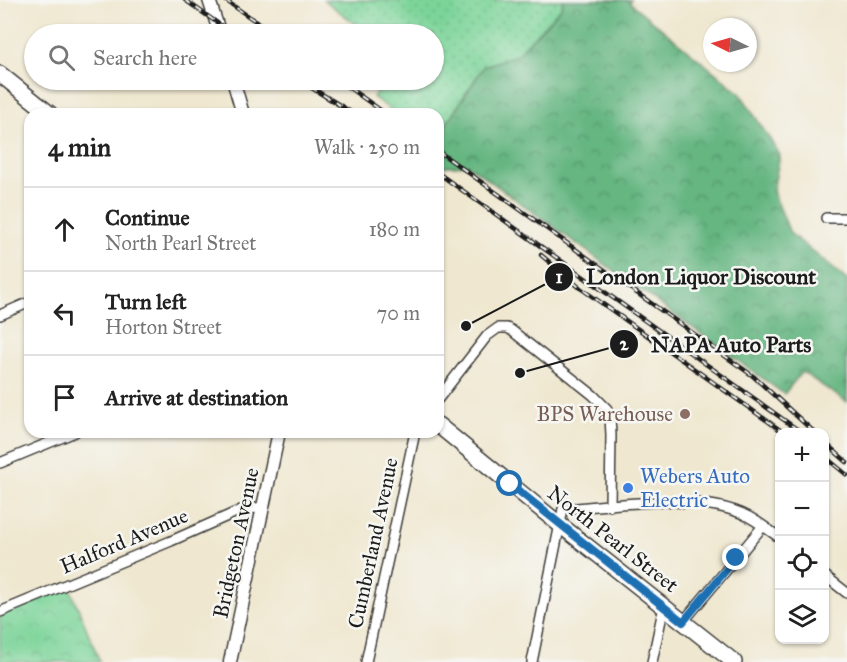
<!DOCTYPE html>
<meta charset="utf-8">
<style>
body{margin:0;font-family:"IM FELL Great Primer",serif;background:#f6f6f6;color:#222}
.controls{position:absolute;right:18px;bottom:18px;display:grid;overflow:hidden;border-radius:12px;box-shadow:0 2px 4px #0004}
.controls button{width:54px;height:54px;display:grid;place-items:center;padding:0;border:0;border-bottom:2px solid #e0e0e0;background:#fff;color:#222;font:30px sans-serif}
.compass{position:absolute;left:703px;top:18px;width:54px;height:54px;border-radius:50%;background:#fff;box-shadow:0 2px 4px #0004;rotate:275deg}
.stop{position:absolute;width:18px;height:18px;margin:-14px;border:4px solid #1f6fb2;border-radius:50%;background:#fff}
.stop.end{background:#1f6fb2;border-color:#fff;box-shadow:0 2px 6px #0008}
.list{margin:0;padding:0;list-style:none}
h2{display:flex;justify-content:space-between;align-items:center;height:78px;margin:0;padding:0 24px;font-size:26px}
h2 small{font-size:20px;font-weight:400;color:#767676}
.list li{display:grid;grid-template-columns:39px 1fr auto;gap:18px;align-items:center;box-sizing:border-box;height:84px;padding:0 24px;border-top:2px solid #e0e0e0}
.list b{display:block;font-size:22px;white-space:nowrap}
.list p{margin:0;font-size:20px;white-space:nowrap;color:#767676}
.list em{font-size:20px;font-style:normal;color:#767676}
.icon{flex:none;width:33px;height:33px;fill:none;stroke:currentColor;stroke-width:2;stroke-linecap:round;stroke-linejoin:round}
.map{position:relative;flex:none;width:847px;height:662px;overflow:hidden}
.search{position:absolute;background:#fff;box-shadow:0 2px 4px #0004;left:24px;top:24px;width:420px;height:66px;display:flex;align-items:center;gap:15px;box-sizing:border-box;padding:0 21px;border-radius:33px;color:#767676;font-size:22px}
.panel{position:absolute;background:#fff;box-shadow:0 2px 4px #0004;left:24px;top:108px;width:420px;height:330px;border-radius:18px}
.map>svg:first-child{display:block}
</style>
<div class="map">
<svg width="847" height="662" viewBox="0 0 847 662">
<defs>
<pattern id="grass-dots" width="8" height="8" patternUnits="userSpaceOnUse" patternTransform="scale(1.5)"><rect width="8" height="8" fill="#7cd499"/><path d="M2 2h.1M6 6h.1" fill="none" stroke="#6bb583" stroke-width="1.8" stroke-linecap="round"/></pattern>
<pattern id="forest-crowns" width="20" height="18" patternUnits="userSpaceOnUse" patternTransform="scale(1.5)"><rect width="20" height="18" fill="#65b681"/><path d="M2 6a3 3 0 1 1 6 0M12 15a3 3 0 1 1 6 0" fill="none" stroke="#529369"/></pattern>
<pattern id="park-crowns" width="20" height="18" patternUnits="userSpaceOnUse" patternTransform="scale(1.5)"><rect width="20" height="18" fill="#7cd499"/><path d="M2 6a3 3 0 1 1 6 0M12 15a3 3 0 1 1 6 0" fill="none" stroke="#6bb583"/></pattern>
</defs>
<rect width="100%" height="100%" fill="#f6f6f2"/>
<filter id="ink" filterUnits="userSpaceOnUse"><feTurbulence type="fractalNoise" baseFrequency=".0167" numOctaves="2"/><feDisplacementMap in="SourceGraphic" scale="12" xChannelSelector="R" yChannelSelector="G"/><feConvolveMatrix kernelMatrix="1 2 1 2 8 2 1 2 1" color-interpolation-filters="sRGB"/></filter>
<filter id="wash" filterUnits="userSpaceOnUse"><feTurbulence type="fractalNoise" baseFrequency=".008" numOctaves="4" result="noise"/><feDisplacementMap in="SourceGraphic" scale="24" xChannelSelector="R" yChannelSelector="G"/><feGaussianBlur stdDeviation="1.35" result="paint"/><feColorMatrix in="noise" values="0 0 0 0 0 0 0 0 0 0 0 0 0 0 0 0 0 1.4 0 .05"/><feComposite in="paint" operator="in"/></filter>
<g filter="url(#wash)">
<rect width="100%" height="100%" fill="#efe7cf"/>
<!-- grass -->
<path fill="url(#grass-dots)" stroke="#4c785a" stroke-width="1.5" d="M 324,0 L 563,0 L 562,7 L 517,55 L 484,66 L 438,137 L 438,114 L 397,114 L 373,97 L 386,80 L 434,80 L 434,34 L 369,34 Z"/>
<!-- forest -->
<path fill="url(#forest-crowns)" stroke="#40694e" stroke-width="1.5" d="M 563,0 L 631,0 L 629,2 L 740,93 L 780,155 L 773,191 L 790,233 L 847,280 L 847,402 L 802,372 L 784,394 L 468,165 L 438,167 L 438,137 L 484,66 L 517,55 L 562,7 Z"/>
<!-- park -->
<path fill="url(#park-crowns)" stroke="#4c785a" stroke-width="1.5" d="M 68,583 L 100,662 L 0,662 L 0,612 Z"/>
</g>
<g filter="url(#ink)">
<g fill="none" stroke-linecap="round" stroke-linejoin="round">
<!-- minor casing -->
<g stroke="#3c3a37" stroke-width="12">
<path id="minor" d="M 826,218 L 847,218
M 0,315 L 30,302
M 438,399 L 487,336 L 498,328 L 507,328 L 511,330 L 593,395 L 607,409 L 610,417 L 611,435 L 610,506
M 0,463 L 75,432
M 824,575 L 847,593
M 0,612 L 171,541 L 241,510 L 264,507
M 683,622 L 763,526
M 366,662 L 415,432
M 532,662 L 563,509 C 615,505 703,492 749,517 C 760,523 770,531 780,538
M 652,662 L 662,615 L 667,608"/>
</g>
<!-- tertiary casing -->
<g stroke="#3c3a37" stroke-width="15">
<path id="tertiary" d="M 209,0 L 220,34
M 233,80 L 243,114
M 230,662 L 279,432"/>
</g>
<!-- primary casing -->
<g stroke="#3c3a37" stroke-width="18">
<path id="primary" d="M 0,74 L 50,114
M 438,425 L 559,524 L 734,662"/>
</g>
<!-- minor -->
<use href="#minor" stroke="#fff" stroke-width="9"/>
<!-- tertiary -->
<use href="#tertiary" stroke="#fff" stroke-width="12"/>
<!-- primary -->
<use href="#primary" stroke="#fff" stroke-width="15"/>
<!-- rail casing -->
<g stroke="#1c1c1c" stroke-width="4.5">
<path id="rail" d="M 185,0 L 233,34
M 225,0 L 274,34
M 299,80 L 354,114
M 338,80 L 386,114
M 438,151 L 753,376 L 814,432
M 438,173 L 801,432
M 541,255 L 579,287 L 783,432
M 824,442 L 847,462
M 824,456 L 847,475"/>
</g>
<!-- rail -->
<use href="#rail" stroke="#f6f6f2" stroke-width="2" stroke-dasharray="7" stroke-linecap="butt"/>
</g>
</g>
<g fill="none" stroke-linecap="round" stroke-linejoin="round" filter="url(#ink)">
<!-- route -->
<path stroke="#1f6fb2" stroke-width="8" d="M 510,484 L 683,622 L 736,558"/>
</g>
<!-- markers -->
<circle fill="#8d6e63" stroke="#f6f6f2" stroke-width="2" cx="685" cy="414" r="6"/>
<circle fill="#3f7fe0" stroke="#f6f6f2" stroke-width="2" cx="628" cy="488" r="6"/>
<g text-anchor="middle" dominant-baseline="central" stroke-width="5" stroke-linejoin="round" paint-order="stroke">
<!-- education labels -->
<g font-size="21" fill="#785e54" stroke="#f6f6f2" text-anchor="end">
<text x="673" y="414">BPS Warehouse</text>
</g>
<!-- shop labels -->
<g font-size="21" fill="#366cbe" stroke="#f6f6f2" text-anchor="start">
<text x="640" y="476">Webers Auto<tspan x="640" dy="24">Electric</tspan></text>
</g>
<!-- street labels -->
<g font-size="21" fill="#1c1c1c" stroke="#f6f6f2">
<text transform="translate(613 539) rotate(38)">North Pearl Street</text>
<text transform="translate(124 541) rotate(-23)">Halford Avenue</text>
<text transform="translate(236 543) rotate(-78)">Bridgeton Avenue</text>
<text transform="translate(373 543) rotate(-78)">Cumberland Avenue</text>
</g>
</g>
<!-- callouts -->
<path fill="none" stroke="#1c1c1c" stroke-width="2" d="M466 326L559 277M520 373L624 344"/>
<g fill="#1c1c1c" stroke="#f6f6f2" stroke-width="2">
<circle cx="466" cy="326" r="6"/>
<circle cx="520" cy="373" r="6"/>
<circle cx="559" cy="277" r="15"/>
<circle cx="624" cy="344" r="15"/>
</g>
<g font-size="18" text-anchor="middle" font-weight="bold" fill="#fff">
<text x="559" y="283">1</text>
<text x="624" y="350">2</text>
</g>
<g font-size="22" text-anchor="middle" font-weight="bold" fill="#1c1c1c" stroke="#f6f6f2" stroke-width="5" stroke-linejoin="round" paint-order="stroke">
<text x="701" y="284">London Liquor Discount</text>
<text x="731" y="352">NAPA Auto Parts</text>
</g>
</svg>
<div class="controls">
<button>+</button>
<button>−</button>
<button><svg class="icon" aria-label="locate" viewBox="0 0 24 24"><circle cx="12" cy="12" r="6"/><path d="M12 2v4M12 18v4M2 12h4M18 12h4"/></svg></button>
<button><svg class="icon" aria-label="layers" viewBox="0 0 24 24"><path d="M12 4l9 5-9 5-9-5zM3 14l9 5 9-5"/></svg></button>
</div>
<svg class="compass" viewBox="-18 -18 36 36"><path d="M0-13l5 13h-10z" fill="#e53935"/><path d="M0 13l5-13h-10z" fill="#767676"/></svg>
<div class="stop" style="left:510px;top:484px"></div>
<div class="stop end" style="left:736px;top:558px"></div>
<div class="search"><svg class="icon" aria-label="search" viewBox="0 0 24 24"><circle cx="10" cy="10" r="6"/><path d="M15 15l6 6"/></svg>Search here</div>
<section class="panel">
<h2>4 min<small>Walk · 250 m</small></h2>
<ul class="list">
<li><svg class="icon" aria-label="ahead" viewBox="0 0 24 24"><path d="M12 20V5M6 11l6-6 6 6"/></svg><div><b>Continue</b><p>North Pearl Street</p></div><em>180 m</em></li>
<li><svg class="icon" aria-label="left" viewBox="0 0 24 24"><path d="M17 20v-9H6M10 6l-5 5 5 5"/></svg><div><b>Turn left</b><p>Horton Street</p></div><em>70 m</em></li>
<li><svg class="icon" aria-label="arrive" viewBox="0 0 24 24"><path d="M6 21V4h12l-3 4 3 4H6"/></svg><div><b>Arrive at destination</b></div></li>
</ul>
</section>
</div>
